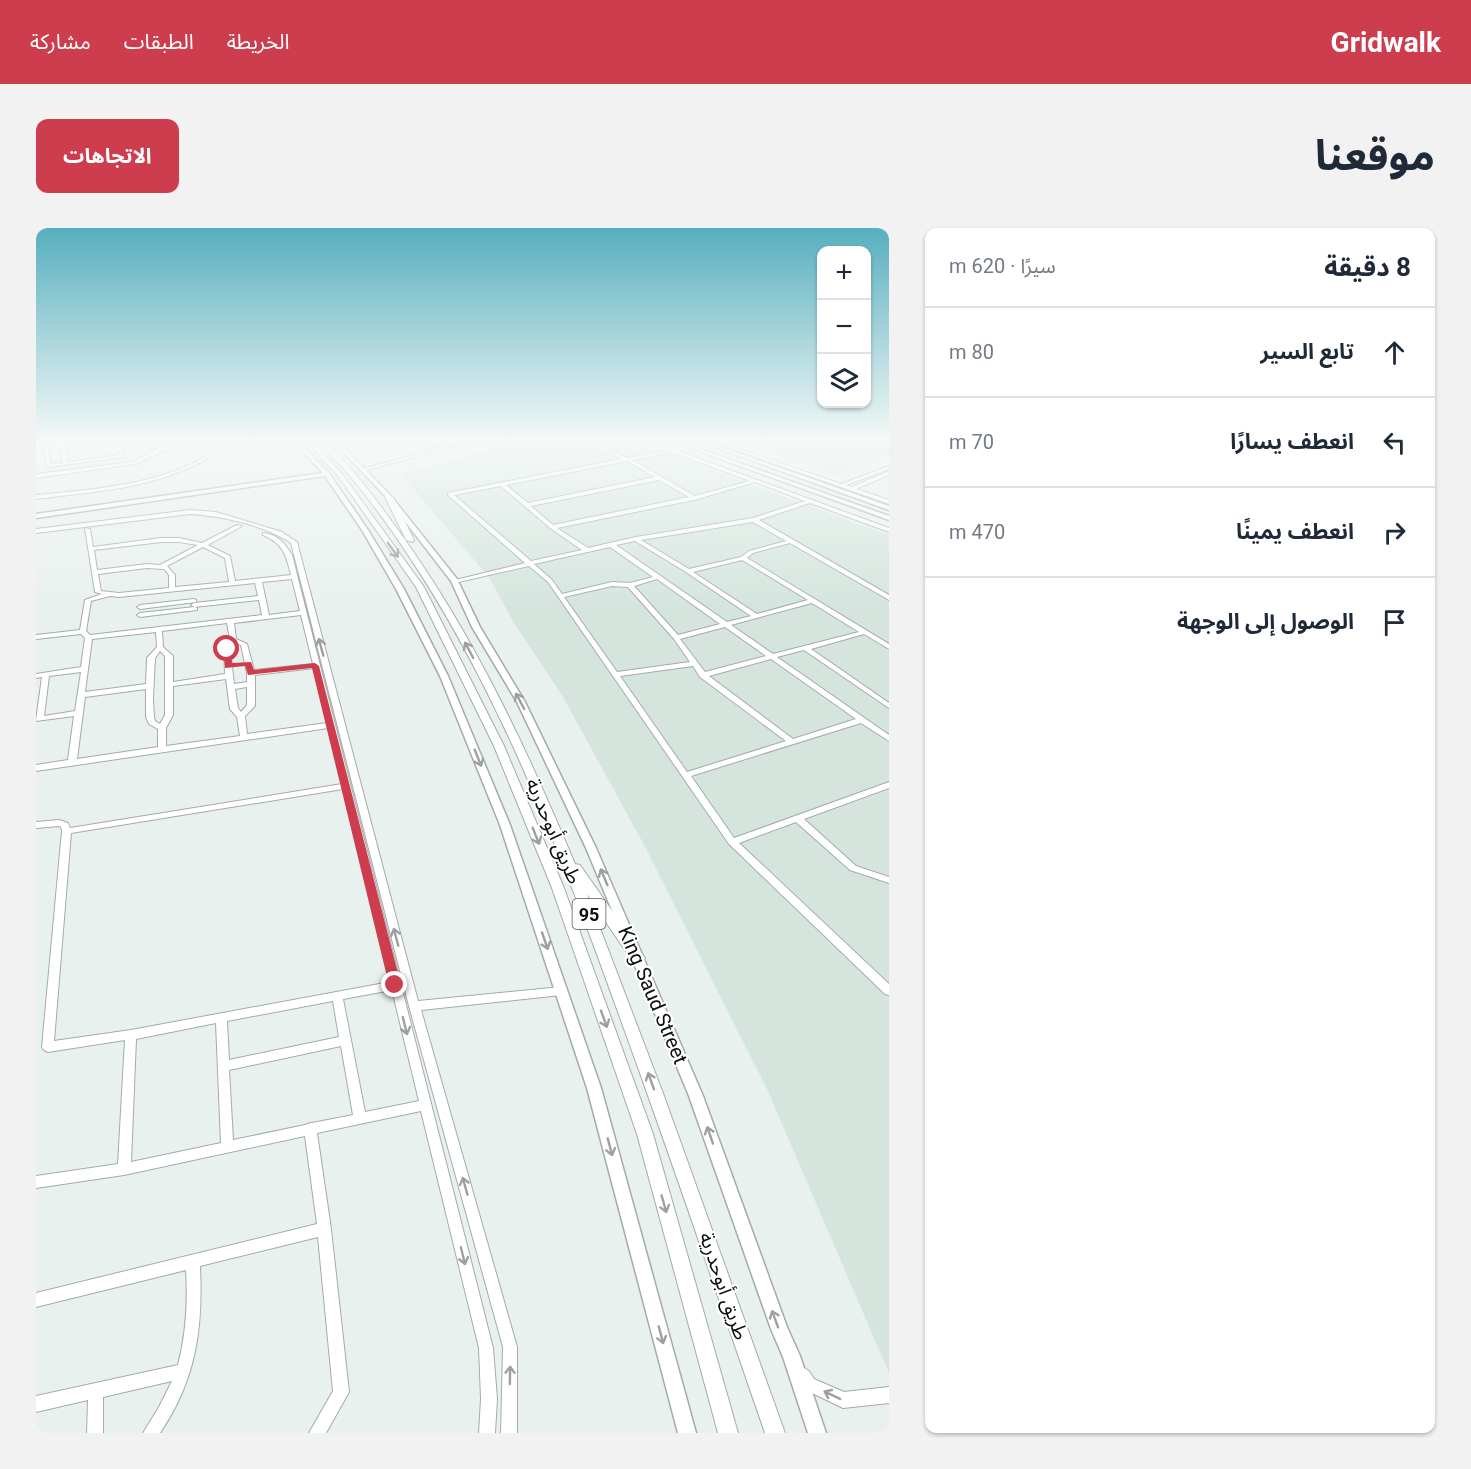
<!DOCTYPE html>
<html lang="ar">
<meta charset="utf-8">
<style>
body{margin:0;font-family:Roboto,"Noto Sans Arabic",sans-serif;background:#f2f2f3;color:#1f2937;direction:rtl}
.controls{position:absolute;right:18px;top:18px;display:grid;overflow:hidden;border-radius:12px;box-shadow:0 2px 4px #0004}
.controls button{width:54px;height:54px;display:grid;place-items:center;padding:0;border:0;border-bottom:2px solid #e0e1e3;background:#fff;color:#1f2937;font:30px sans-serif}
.stop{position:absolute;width:18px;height:18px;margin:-14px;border:4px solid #cd3d4e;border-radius:50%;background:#fff}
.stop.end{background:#cd3d4e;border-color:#fff;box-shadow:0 2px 6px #0008}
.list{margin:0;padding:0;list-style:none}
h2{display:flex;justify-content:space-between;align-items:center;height:78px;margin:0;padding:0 24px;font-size:26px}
h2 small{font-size:20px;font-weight:400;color:#747a83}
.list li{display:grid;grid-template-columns:39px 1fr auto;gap:18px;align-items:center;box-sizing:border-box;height:90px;padding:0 24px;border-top:2px solid #e0e1e3}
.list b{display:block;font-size:22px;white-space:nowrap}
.list em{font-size:20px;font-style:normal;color:#747a83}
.icon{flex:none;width:33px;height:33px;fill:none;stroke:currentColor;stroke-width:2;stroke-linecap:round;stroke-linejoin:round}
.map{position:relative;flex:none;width:853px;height:1205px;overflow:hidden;direction:ltr;border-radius:12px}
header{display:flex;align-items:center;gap:36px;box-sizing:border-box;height:84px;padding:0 30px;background:#cd3d4e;color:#fff}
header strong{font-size:28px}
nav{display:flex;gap:33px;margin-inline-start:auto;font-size:21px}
.intro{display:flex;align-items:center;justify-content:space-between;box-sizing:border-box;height:144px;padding:0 36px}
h1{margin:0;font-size:42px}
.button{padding:15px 27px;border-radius:12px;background:#cd3d4e;color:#fff;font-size:21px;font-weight:700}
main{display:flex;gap:36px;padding:0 36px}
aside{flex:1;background:#fff;border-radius:12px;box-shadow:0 2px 4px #0004}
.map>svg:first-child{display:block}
</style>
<header>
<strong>Gridwalk</strong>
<nav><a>الخريطة</a><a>الطبقات</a><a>مشاركة</a></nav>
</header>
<div class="intro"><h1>موقعنا</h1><a class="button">الاتجاهات</a></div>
<main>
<aside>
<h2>8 دقيقة<small>سيرًا · 620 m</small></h2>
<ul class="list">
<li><svg class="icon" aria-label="ahead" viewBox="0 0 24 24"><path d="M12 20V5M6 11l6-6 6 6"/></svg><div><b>تابع السير</b></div><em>80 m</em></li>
<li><svg class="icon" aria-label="left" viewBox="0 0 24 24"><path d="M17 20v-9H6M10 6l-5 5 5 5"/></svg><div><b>انعطف يسارًا</b></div><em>70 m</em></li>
<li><svg class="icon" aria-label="right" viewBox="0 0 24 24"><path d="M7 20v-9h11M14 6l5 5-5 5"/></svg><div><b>انعطف يمينًا</b></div><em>470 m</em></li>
<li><svg class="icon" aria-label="arrive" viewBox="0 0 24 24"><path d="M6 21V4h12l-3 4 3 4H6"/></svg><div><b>الوصول إلى الوجهة</b></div></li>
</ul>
</aside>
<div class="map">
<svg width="853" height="1205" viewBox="0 0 853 1205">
<rect width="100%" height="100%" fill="#e9f1ee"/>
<!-- built -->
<path fill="#d5e5de" d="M 493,210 L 590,210 L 853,307 L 853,1145 L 731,861 L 607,615 L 527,469 L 478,395 L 453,349 L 365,247 Z
M 688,210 L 853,210 L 853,228 L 801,247 Z"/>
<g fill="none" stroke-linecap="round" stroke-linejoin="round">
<!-- minor casing -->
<g stroke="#a4aba8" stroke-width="2">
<path id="minor" d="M 5,210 L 9,210 L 15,236 L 27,235 L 23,210 L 27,210 L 29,216 L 76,210 L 96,210 L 101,214 L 128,218 L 145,210 L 150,210 L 132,221 L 99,236 L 0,250 L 0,246 L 96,234 L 123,220 L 98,216 L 92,210 L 80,213 L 89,226 L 87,229 L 13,239 L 11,238 ZM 75,213 L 84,226 L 83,227 L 32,234 L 29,219 Z
M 194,210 L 198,210 C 189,220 177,227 165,234 C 114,261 56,264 0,271 L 0,267 C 61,261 147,256 194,210 Z
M 373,210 C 384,209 393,220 405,220 C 419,219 433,209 447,210 L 327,243 L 327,241 L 399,221 L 392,220 Z
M 494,210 L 503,210 L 463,217 L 461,216 Z
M 540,210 L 545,210 L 592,230 L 656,218 L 656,220 L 642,223 L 853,300 L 853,304 L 774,275 L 723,292 L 853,367 L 853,372 L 754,315 L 717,325 L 711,330 L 853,416 L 853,421 L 828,406 L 775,421 L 853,475 L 853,480 L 768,422 L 741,429 L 853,507 L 853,513 L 825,495 L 655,548 L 698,610 L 853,554 L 853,560 L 768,591 L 820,638 L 853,649 L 853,655 L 814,642 L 760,594 L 703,615 L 853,756 L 853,767 L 849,766 L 693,616 L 512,354 L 493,338 L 418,355 L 415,353 L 489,335 L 412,267 L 412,265 L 586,231 ZM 636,224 L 714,253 L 659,268 L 596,232 ZM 591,233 L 619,249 L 492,275 L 470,257 ZM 623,252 L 653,269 L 517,297 L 495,278 ZM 719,254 L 769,273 L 717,290 L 600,309 L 552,320 L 521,300 L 658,272 ZM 465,258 L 514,300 L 546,322 L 495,333 L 418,267 ZM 717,294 L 750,313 L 713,323 L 705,329 L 653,341 L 605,312 ZM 599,313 L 650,344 L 715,388 L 691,394 L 580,317 ZM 574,319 L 617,349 L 594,355 L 576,354 L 526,366 L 516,352 L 498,336 ZM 706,332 L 772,372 L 721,386 L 657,344 ZM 621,351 L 684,396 L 642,407 L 598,358 ZM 576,358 L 592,359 L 638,411 L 654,434 L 581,444 L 528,369 ZM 776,375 L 823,404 L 737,426 L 695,397 ZM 689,399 L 730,428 L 669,444 L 644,411 ZM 735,431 L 820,491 L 757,511 L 673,448 ZM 657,438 L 664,449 L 750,513 L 651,544 L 584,448 Z
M 666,210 L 672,210 L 682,213 L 713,210 L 711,211 L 687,215 L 805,256 L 853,238 L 853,241 L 810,257 L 816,259 L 853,243 L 853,247 L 820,261 L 853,272 L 853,276 Z
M 154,282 L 180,284 L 246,304 L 261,314 L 382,773 L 525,759 L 529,760 L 530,763 L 529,766 L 525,767 L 385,782 L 481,1119 L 481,1205 L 465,1205 L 467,1119 L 373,778 L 255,315 C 228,297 186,288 154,286 L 0,305 L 0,301 Z
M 201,297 L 206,298 L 172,317 L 194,328 L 199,353 L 255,347 C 250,327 248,316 227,307 L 227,305 C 241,306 249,315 256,327 L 457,1120 L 461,1171 L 459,1205 L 443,1205 L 445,1171 L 443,1120 L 385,883 L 281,905 L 295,1001 L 313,1164 L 290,1205 L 273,1205 L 297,1163 L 282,1009 L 164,1038 C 167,1101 160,1152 124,1205 L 107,1205 L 123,1179 L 136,1153 L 67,1169 L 67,1205 L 51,1205 L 52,1172 L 0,1184 L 0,1168 L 142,1137 C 150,1106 152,1074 150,1042 L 0,1079 L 0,1065 L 281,996 L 269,908 L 88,947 L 0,960 L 0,948 L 82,936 L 89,812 L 12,824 L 8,822 L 6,819 L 26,603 L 25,599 L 23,598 L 0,600 L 0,594 L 23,592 L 32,595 L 34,600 L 306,556 L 292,500 L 0,543 L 0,537 L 32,532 L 38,488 L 0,493 L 6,449 L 0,450 L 0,446 L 45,439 L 49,410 L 45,406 L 0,411 L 0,407 L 44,402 L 49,372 L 66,366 L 59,364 L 49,300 L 54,301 L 57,319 L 125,310 L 143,310 L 166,315 ZM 125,314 L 143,314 L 162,317 L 124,337 L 111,336 L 61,342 L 58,322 ZM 167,319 L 189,330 L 193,354 L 139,359 L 139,347 L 131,338 ZM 111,340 L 128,341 L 133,347 L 133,360 L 83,365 L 65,363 L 62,346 ZM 256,351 L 264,383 L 233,387 L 226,354 ZM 219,355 L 222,368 L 158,375 L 155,377 L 158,379 L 223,372 L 226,387 L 54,407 L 50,403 L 55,373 L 74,368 L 83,369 ZM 265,387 L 277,436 L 218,442 L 211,416 L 200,411 L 198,395 ZM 191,395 L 194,412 L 188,421 L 189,446 L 137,454 L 137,428 L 127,419 L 126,403 ZM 120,404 L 121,419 L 111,430 L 110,456 L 49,464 L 56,411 ZM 199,415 L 205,417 L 211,445 L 211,454 L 198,456 L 194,421 ZM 124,423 L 129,428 L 129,487 L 124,496 L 119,493 L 118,489 L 117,470 L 119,430 ZM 278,440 L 291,495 L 211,506 L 209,488 L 219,478 L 219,447 ZM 45,444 L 39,483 L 8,488 L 13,448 ZM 190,451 L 194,481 L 201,489 L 204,508 L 130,518 L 130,500 L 137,487 L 137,458 ZM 211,459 L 211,477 L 205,484 L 202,480 L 199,461 ZM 110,461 L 110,489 L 113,496 L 122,501 L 122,519 L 41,531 L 49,469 ZM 307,561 L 354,754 L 95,802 L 18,813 L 35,605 ZM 356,762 L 383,873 L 329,884 L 307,771 ZM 297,773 L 303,809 L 193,832 L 191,793 ZM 180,795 L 185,915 L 95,934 L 100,811 ZM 305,818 L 317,887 L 276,895 L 274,895 L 269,897 L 197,912 L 193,842 Z
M 158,371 L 160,372 L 160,374 L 104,381 L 101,379 L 104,377 Z
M 159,379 L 161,380 L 161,382 L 104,389 L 101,387 L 104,385 Z
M 768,1140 L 773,1143 L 778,1151 L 808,1164 L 853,1159 L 853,1175 L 807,1180 L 768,1161 L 760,1148 L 763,1143 Z"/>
</g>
<!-- major casing -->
<g stroke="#a4aba8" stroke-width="3">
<path id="major" d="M 254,210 L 259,210 L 293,245 L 332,302 L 368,361 L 412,448 L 474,597 L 565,860 L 660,1205 L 642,1205 L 551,860 L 464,597 L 404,448 L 360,361 L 326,302 L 289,248 L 0,290 L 0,286 L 287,245 Z
M 294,210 L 299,210 L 355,268 L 421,351 L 444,399 L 489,474 L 560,620 L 667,868 L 751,1099 L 764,1128 L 790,1205 L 772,1205 L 747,1129 L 735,1101 L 653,868 L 550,620 L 481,474 L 436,399 L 415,353 L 351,270 Z
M 627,210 L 633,210 L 853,288 L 853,292 Z
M 653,210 L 659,210 L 853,278 L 853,282 Z"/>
</g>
<!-- highway casing -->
<g stroke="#a4aba8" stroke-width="2">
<path id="highway" d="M 267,210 L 273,210 L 307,247 L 388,359 L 468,518 L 528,660 L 617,906 L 702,1205 L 682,1205 L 601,906 L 516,660 L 458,518 L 380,359 L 303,249 Z
M 280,210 L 286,210 C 319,242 346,279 372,316 C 442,416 492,524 539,636 L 544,637 L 609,730 L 607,734 L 602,735 L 597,734 L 551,666 L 628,868 L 749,1205 L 729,1205 C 682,1069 636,933 587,798 C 520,612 450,422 327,264 C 312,245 296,228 280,210 Z
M 350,267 L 357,269 L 378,312 L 377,314 L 370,312 L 349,269 Z"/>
</g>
<!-- minor -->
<use href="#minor" fill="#fff" fill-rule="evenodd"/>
<!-- major -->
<use href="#major" fill="#fff" fill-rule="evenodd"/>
<!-- highway -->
<use href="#highway" fill="#fff" fill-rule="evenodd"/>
</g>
<!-- one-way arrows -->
<defs><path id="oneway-shaft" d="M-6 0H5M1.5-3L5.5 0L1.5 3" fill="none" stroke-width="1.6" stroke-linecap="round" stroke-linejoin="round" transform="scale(1.5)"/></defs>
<g stroke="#9e9f9f">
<use href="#oneway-shaft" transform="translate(357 322) rotate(54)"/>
<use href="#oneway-shaft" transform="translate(285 419) rotate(-105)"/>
<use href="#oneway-shaft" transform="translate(433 422) rotate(-118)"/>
<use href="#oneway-shaft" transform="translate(484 473) rotate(-118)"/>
<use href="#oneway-shaft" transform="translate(442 530) rotate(68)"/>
<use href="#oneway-shaft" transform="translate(500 608) rotate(68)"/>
<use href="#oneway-shaft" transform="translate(568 649) rotate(-113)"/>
<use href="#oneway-shaft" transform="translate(360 709) rotate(-105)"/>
<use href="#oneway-shaft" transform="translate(509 713) rotate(71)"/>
<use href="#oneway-shaft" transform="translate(568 791) rotate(70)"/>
<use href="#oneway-shaft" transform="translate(369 798) rotate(76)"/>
<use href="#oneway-shaft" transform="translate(615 853) rotate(-110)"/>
<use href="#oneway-shaft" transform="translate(674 907) rotate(-109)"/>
<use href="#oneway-shaft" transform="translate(574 919) rotate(75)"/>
<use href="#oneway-shaft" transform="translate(429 958) rotate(-106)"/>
<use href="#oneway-shaft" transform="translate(628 976) rotate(74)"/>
<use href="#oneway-shaft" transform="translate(427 1028) rotate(76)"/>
<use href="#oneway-shaft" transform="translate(739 1091) rotate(-110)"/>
<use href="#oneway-shaft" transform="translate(625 1107) rotate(75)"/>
<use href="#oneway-shaft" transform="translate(474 1147) rotate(-89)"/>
<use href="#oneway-shaft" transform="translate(796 1167) rotate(-154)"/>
</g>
<!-- sky -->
<linearGradient id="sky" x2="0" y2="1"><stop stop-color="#57afbf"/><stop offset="0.56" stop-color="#f5f9f7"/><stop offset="1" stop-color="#f5f9f7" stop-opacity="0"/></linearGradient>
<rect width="853" height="378" fill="url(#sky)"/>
<!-- route -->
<path fill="#cd3d4e" d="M 191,419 L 195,421 L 196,435 L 215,434 L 218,442 L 279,435 L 283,438 L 365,757 L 363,760 L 359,761 L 353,757 L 276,440 L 212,447 L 209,438 L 189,440 L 187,421 Z"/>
<g text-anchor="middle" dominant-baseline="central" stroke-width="4.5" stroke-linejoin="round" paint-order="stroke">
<!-- shield labels -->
<rect fill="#fff" stroke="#555756" stroke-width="1.5" x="536.5" y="671" width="33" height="30" rx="4.5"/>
<g font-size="18" font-weight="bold" fill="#0c0f0e">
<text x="553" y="686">95</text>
</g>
<!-- street labels -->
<g font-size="20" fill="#0c0f0e" stroke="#fff">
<text transform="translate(518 603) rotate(67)">طريق أبوحدرية</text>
<text transform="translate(617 767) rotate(67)">King Saud Street</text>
<text transform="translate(688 1058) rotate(71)">طريق أبوحدرية</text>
</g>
</g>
</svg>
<div class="controls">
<button>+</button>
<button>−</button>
<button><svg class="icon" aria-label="layers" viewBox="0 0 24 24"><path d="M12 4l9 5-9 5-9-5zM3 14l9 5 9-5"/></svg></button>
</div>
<div class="stop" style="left:191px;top:421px"></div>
<div class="stop end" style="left:359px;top:757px"></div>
</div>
</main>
